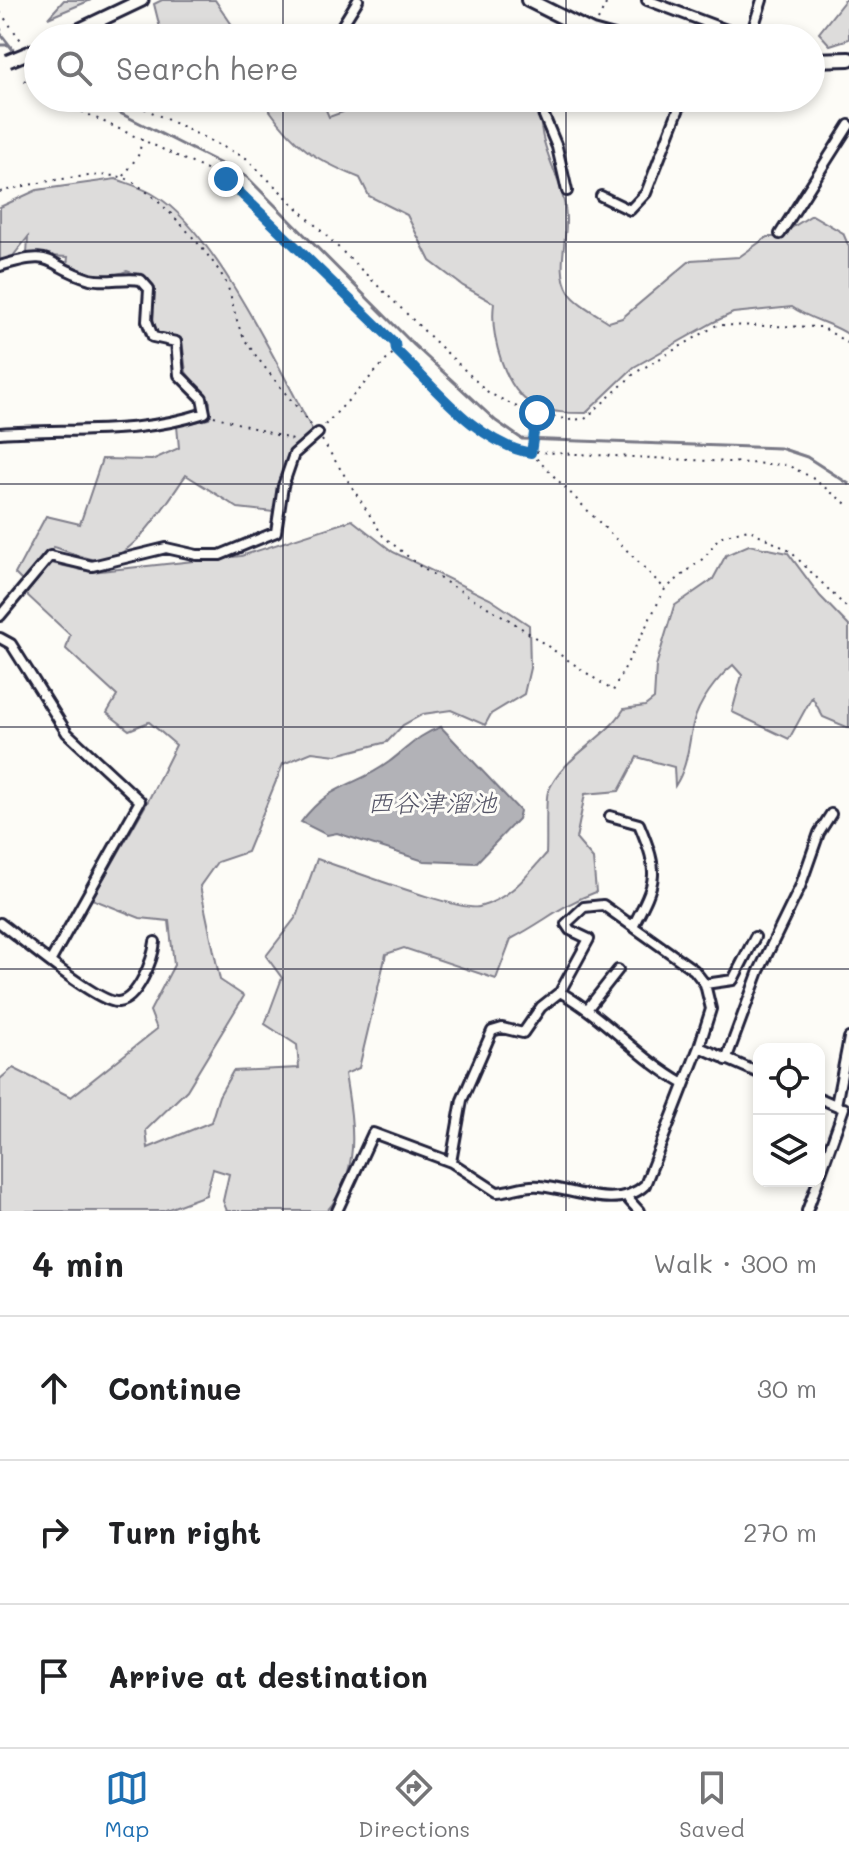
<!DOCTYPE html>
<meta charset="utf-8">
<style>
body{margin:0;font-family:Mali,"Klee One",sans-serif;background:#f2f2f2;color:#202124}
.controls{position:absolute;right:24px;bottom:24px;display:grid;overflow:hidden;border-radius:16px;box-shadow:0 4px 12px #0003}
.controls button{width:72px;height:72px;display:grid;place-items:center;padding:0;border:0;border-bottom:2px solid #e0e0e0;background:#fff;color:#202124;font:40px sans-serif}
.stop{position:absolute;width:24px;height:24px;margin:-18px;border:6px solid #1f6fb2;border-radius:50%;background:#fff}
.stop.end{background:#1f6fb2;border-color:#fff;box-shadow:0 2px 8px #0008}
.list{margin:0;padding:0;list-style:none}
h2{display:flex;justify-content:space-between;align-items:center;height:104px;margin:0;padding:0 32px;font-size:34px}
h2 small{font-size:26px;font-weight:400;color:#757577}
.list li{display:grid;grid-template-columns:52px 1fr auto;gap:24px;align-items:center;box-sizing:border-box;height:144px;padding:0 32px;border-top:2px solid #e0e0e0}
.list b{display:block;font-size:30px;white-space:nowrap}
.list em{font-size:26px;font-style:normal;color:#757577}
.icon{flex:none;width:44px;height:44px;fill:none;stroke:currentColor;stroke-width:2;stroke-linecap:round;stroke-linejoin:round}
.map{position:relative;flex:none;width:849px;height:1211px;overflow:hidden}
.search{position:absolute;background:#fff;box-shadow:0 4px 12px #0003;left:24px;right:24px;top:24px;height:88px;display:flex;align-items:center;gap:20px;box-sizing:border-box;padding:0 28px;border-radius:44px;color:#757577;font-size:30px}
.sheet{height:536px;background:#fff}
nav{display:flex;justify-content:space-around;align-items:center;box-sizing:border-box;height:112px;border-top:2px solid #e0e0e0;background:#fff;font-size:22px;color:#757577}
nav a{display:grid;justify-items:center;gap:4px}
nav .on{color:#1f6fb2}
.map>svg:first-child{display:block}
</style>
<div class="map">
<svg width="849" height="1211" viewBox="0 0 849 1211">
<rect width="100%" height="100%" fill="#fdfcf7"/>
<filter id="ink" filterUnits="userSpaceOnUse"><feTurbulence type="fractalNoise" baseFrequency=".0125" numOctaves="2"/><feDisplacementMap in="SourceGraphic" scale="16" xChannelSelector="R" yChannelSelector="G"/><feConvolveMatrix kernelMatrix="1 2 1 2 8 2 1 2 1" color-interpolation-filters="sRGB"/></filter>
<g filter="url(#ink)">
<!-- green -->
<path fill="#dddcdb" stroke="#807f8b" stroke-width="2" d="M 64,0 L 91,0 L 48,18 Z
M 162,0 L 215,0 L 241,38 L 180,38 L 160,28 L 154,4 Z
M 845,0 L 849,0 L 849,39 L 830,45 L 819,33 Z
M 241,98 L 321,98 L 329,117 L 343,112 L 346,98 L 542,98 C 533,147 564,173 566,218 C 567,242 556,271 569,292 C 577,304 597,314 609,322 L 622,318 L 691,260 L 739,257 L 767,237 L 777,237 L 812,215 L 843,233 L 849,247 L 849,335 C 835,324 810,320 792,307 L 733,313 L 714,322 L 634,367 L 586,413 C 572,413 549,413 535,406 C 504,391 490,335 494,303 L 463,286 L 430,261 L 407,215 L 369,196 L 360,178 C 316,160 296,148 268,108 L 254,107 Z
M 116,179 C 129,184 144,188 156,196 C 214,230 280,370 313,431 L 290,454 L 273,512 L 238,508 L 186,475 C 169,499 130,565 97,560 C 83,559 68,551 54,547 L 22,581 L 15,574 L 46,516 L 80,524 L 102,459 L 152,460 L 179,448 L 177,426 L 209,419 L 210,402 L 186,372 L 182,340 L 158,333 C 147,315 158,297 148,278 L 127,271 C 104,280 89,274 67,266 L 68,257 L 27,255 L 28,237 L 13,256 L 0,264 L 0,207 L 37,190 Z
M 352,520 L 393,552 L 490,599 L 529,625 L 530,668 L 524,694 L 491,714 L 485,725 L 451,710 L 423,714 L 403,725 L 387,742 L 336,755 L 312,752 L 283,764 L 247,852 L 217,862 L 200,886 L 220,980 L 244,996 L 187,1090 L 146,1130 L 148,1148 L 211,1122 L 219,1096 L 233,1071 L 299,1068 L 297,1045 L 265,1024 L 282,978 L 266,956 L 296,917 L 317,859 C 343,867 460,912 479,907 C 509,899 527,876 546,854 C 547,843 545,797 548,792 C 563,756 604,741 624,709 L 645,706 L 654,699 L 656,666 L 674,606 L 713,579 L 726,555 L 749,545 L 788,553 L 820,596 L 849,626 L 849,728 L 823,717 L 812,697 L 789,739 L 732,712 L 742,675 L 733,665 C 716,679 699,702 693,724 C 688,746 688,766 675,786 L 674,767 L 637,757 L 619,791 L 585,794 L 576,839 L 593,859 L 596,892 C 561,905 544,922 511,939 L 496,979 L 404,948 L 386,954 L 359,1068 L 345,1074 C 353,1124 362,1170 327,1211 L 227,1211 L 223,1201 L 229,1174 L 213,1169 L 206,1195 L 163,1211 L 0,1211 L 0,1079 L 13,1068 L 71,1097 L 157,1029 L 150,1011 L 174,965 L 169,921 L 140,918 L 92,899 L 148,801 L 176,745 L 149,722 L 129,730 L 107,713 L 117,696 L 66,649 L 70,635 L 26,594 L 51,563 L 91,572 L 241,556 Z"/>
<!-- water -->
<path fill="#b2b2b7" stroke="#787885" stroke-width="2" d="M 441,727 L 520,811 L 518,819 L 476,863 L 424,861 L 337,833 L 327,835 L 301,822 C 331,782 354,788 389,762 C 408,748 419,734 441,727 Z"/>
<g fill="none" stroke-linecap="round" stroke-linejoin="round">
<!-- stream -->
<path stroke="#787885" stroke-width="3" d="M 0,33 L 17,55
M 0,45 L 9,45
M 23,60 L 38,72
M 90,98 L 247,177 L 414,345 L 496,421 L 522,439 L 780,448 L 807,457 L 849,484"/>
<!-- minor casing -->
<g stroke="#22223b" stroke-width="14">
<path id="minor" d="M 647,0 L 748,38
M 335,37 L 358,0
M 750,38 L 762,0
M 551,98 L 542,111 L 557,147 L 567,191
M 601,196 L 630,210 L 646,193 L 683,98
M 780,234 L 849,125
M 0,266 C 57,248 43,265 90,279 C 106,283 125,277 141,280 L 149,289 L 147,321 L 153,337 L 176,342 L 179,375 L 202,398 L 205,413 C 134,436 73,428 0,433
M 0,616 L 50,556 L 92,566 L 166,548 L 197,555 L 220,555 L 276,532 L 283,486 L 294,454 L 318,433
M 0,638 L 11,644 L 67,733 L 140,801 L 50,962
M 610,816 L 639,824 C 660,874 657,880 633,926
M 0,923 C 19,937 98,1004 118,1002 C 138,1000 153,959 155,942
M 705,984 L 733,980 L 755,937
M 560,992 C 606,1018 638,1058 684,1084
M 588,1008 L 618,970
M 699,1047 L 759,1073
M 726,1060 L 759,971 L 800,887 L 819,833 L 831,814
M 819,1098 L 840,1107
M 836,1105 L 849,1038
M 819,1178 L 844,1108
M 629,1200 L 639,1211
M 337,1211 L 373,1133 L 451,1162 L 497,1192 C 512,1191 525,1184 540,1186 C 577,1190 617,1211 645,1185 L 699,1047 L 711,1009 L 705,984 L 694,970 L 603,905 L 584,907 L 566,924 L 570,930 L 589,939 L 560,992 L 541,1007 L 523,1033 L 502,1028 L 492,1031 L 462,1100 L 451,1162
M 807,1211 L 818,1181"/>
</g>
<!-- tertiary casing -->
<g stroke="#22223b" stroke-width="17">
<path id="tertiary" d="M 62,38 L 142,0"/>
</g>
<!-- secondary casing -->
<g stroke="#22223b" stroke-width="18">
<path id="secondary" d="M 528,0 L 592,32 L 614,38
M 811,60 L 849,59"/>
</g>
<!-- path -->
<path stroke="#22223b" stroke-width="2" stroke-dasharray="2 6" stroke-linecap="butt" d="M 0,12 L 23,43
M 598,20 L 608,0
M 0,30 L 7,27
M 24,80 L 38,91
M 53,98 L 226,179 L 240,189 L 395,343 L 396,350
M 123,98 L 246,158 L 475,380 L 489,393 L 521,409 L 569,420 L 585,419 L 635,373 L 717,325 L 822,327 L 849,344
M 124,176 L 139,154 L 142,139
M 0,192 C 29,184 92,171 121,177 C 148,182 217,260 227,285 C 235,306 234,322 247,343 C 266,371 290,398 311,425
M 214,416 L 296,441
M 325,425 L 396,350 L 472,423 L 519,451 L 787,465 L 811,477 L 849,506
M 322,440 L 383,536 L 422,568 L 511,621 L 613,691 L 665,589 L 705,557 L 719,537 L 748,529 L 790,551 L 849,610
M 531,452 L 537,415
M 531,453 L 664,588"/>
<!-- minor -->
<use href="#minor" stroke="#fdfcf7" stroke-width="8"/>
<!-- tertiary -->
<use href="#tertiary" stroke="#fdfcf7" stroke-width="11"/>
<!-- secondary -->
<use href="#secondary" stroke="#fdfcf7" stroke-width="12"/>
<!-- tertiary-bridge casing -->
<g stroke="#22223b" stroke-width="17" stroke-linecap="butt">
<path id="tertiary-bridge" d="M 8,61 L 35,50"/>
</g>
<!-- tertiary-bridge -->
<use href="#tertiary-bridge" stroke="#fdfcf7" stroke-width="11"/>
</g>
</g>
<g fill="none" stroke-linecap="round" stroke-linejoin="round" filter="url(#ink)">
<!-- route -->
<path stroke="#1f6fb2" stroke-width="10" d="M 226,179 L 395,343 L 396,350 C 434,386 477,444 531,453 L 537,413"/>
</g>
<!-- grid -->
<path fill="none" stroke="#22223b" stroke-width="2" stroke-opacity="0.55" d="M 283,0 L 283,38M 566,0 L 566,38M 283,98 L 283,1211M 566,98 L 566,1211M 0,242 L 849,242M 0,484 L 849,484M 0,727 L 849,727M 0,969 L 849,969"/>
<g text-anchor="middle" dominant-baseline="central" stroke-width="6" stroke-linejoin="round" paint-order="stroke">
<!-- water labels -->
<g font-size="26" font-style="italic" fill="#545466" stroke="#fdfcf7">
<text x="432" y="802">西谷津溜池</text>
</g>
</g>
</svg>
<div class="controls">
<button><svg class="icon" aria-label="locate" viewBox="0 0 24 24"><circle cx="12" cy="12" r="6"/><path d="M12 2v4M12 18v4M2 12h4M18 12h4"/></svg></button>
<button><svg class="icon" aria-label="layers" viewBox="0 0 24 24"><path d="M12 4l9 5-9 5-9-5zM3 14l9 5 9-5"/></svg></button>
</div>
<div class="stop" style="left:537px;top:413px"></div>
<div class="stop end" style="left:226px;top:179px"></div>
<div class="search"><svg class="icon" aria-label="search" viewBox="0 0 24 24"><circle cx="10" cy="10" r="6"/><path d="M15 15l6 6"/></svg>Search here</div>
</div>
<section class="sheet">
<h2>4 min<small>Walk · 300 m</small></h2>
<ul class="list">
<li><svg class="icon" aria-label="ahead" viewBox="0 0 24 24"><path d="M12 20V5M6 11l6-6 6 6"/></svg><div><b>Continue</b></div><em>30 m</em></li>
<li><svg class="icon" aria-label="right" viewBox="0 0 24 24"><path d="M7 20v-9h11M14 6l5 5-5 5"/></svg><div><b>Turn right</b></div><em>270 m</em></li>
<li><svg class="icon" aria-label="arrive" viewBox="0 0 24 24"><path d="M6 21V4h12l-3 4 3 4H6"/></svg><div><b>Arrive at destination</b></div></li>
</ul>
</section>
<nav>
<a class="on"><svg class="icon" aria-label="map" viewBox="0 0 24 24"><path d="M3 6l6-2 6 2 6-2v14l-6 2-6-2-6 2zM9 4v14M15 6v14"/></svg>Map</a>
<a><svg class="icon" aria-label="directions" viewBox="0 0 24 24"><path d="M12 3l9 9-9 9-9-9zM9 14v-3h6M13 9l2 2-2 2"/></svg>Directions</a>
<a><svg class="icon" aria-label="saved" viewBox="0 0 24 24"><path d="M7 4h10v16l-5-4-5 4z"/></svg>Saved</a>
</nav>
